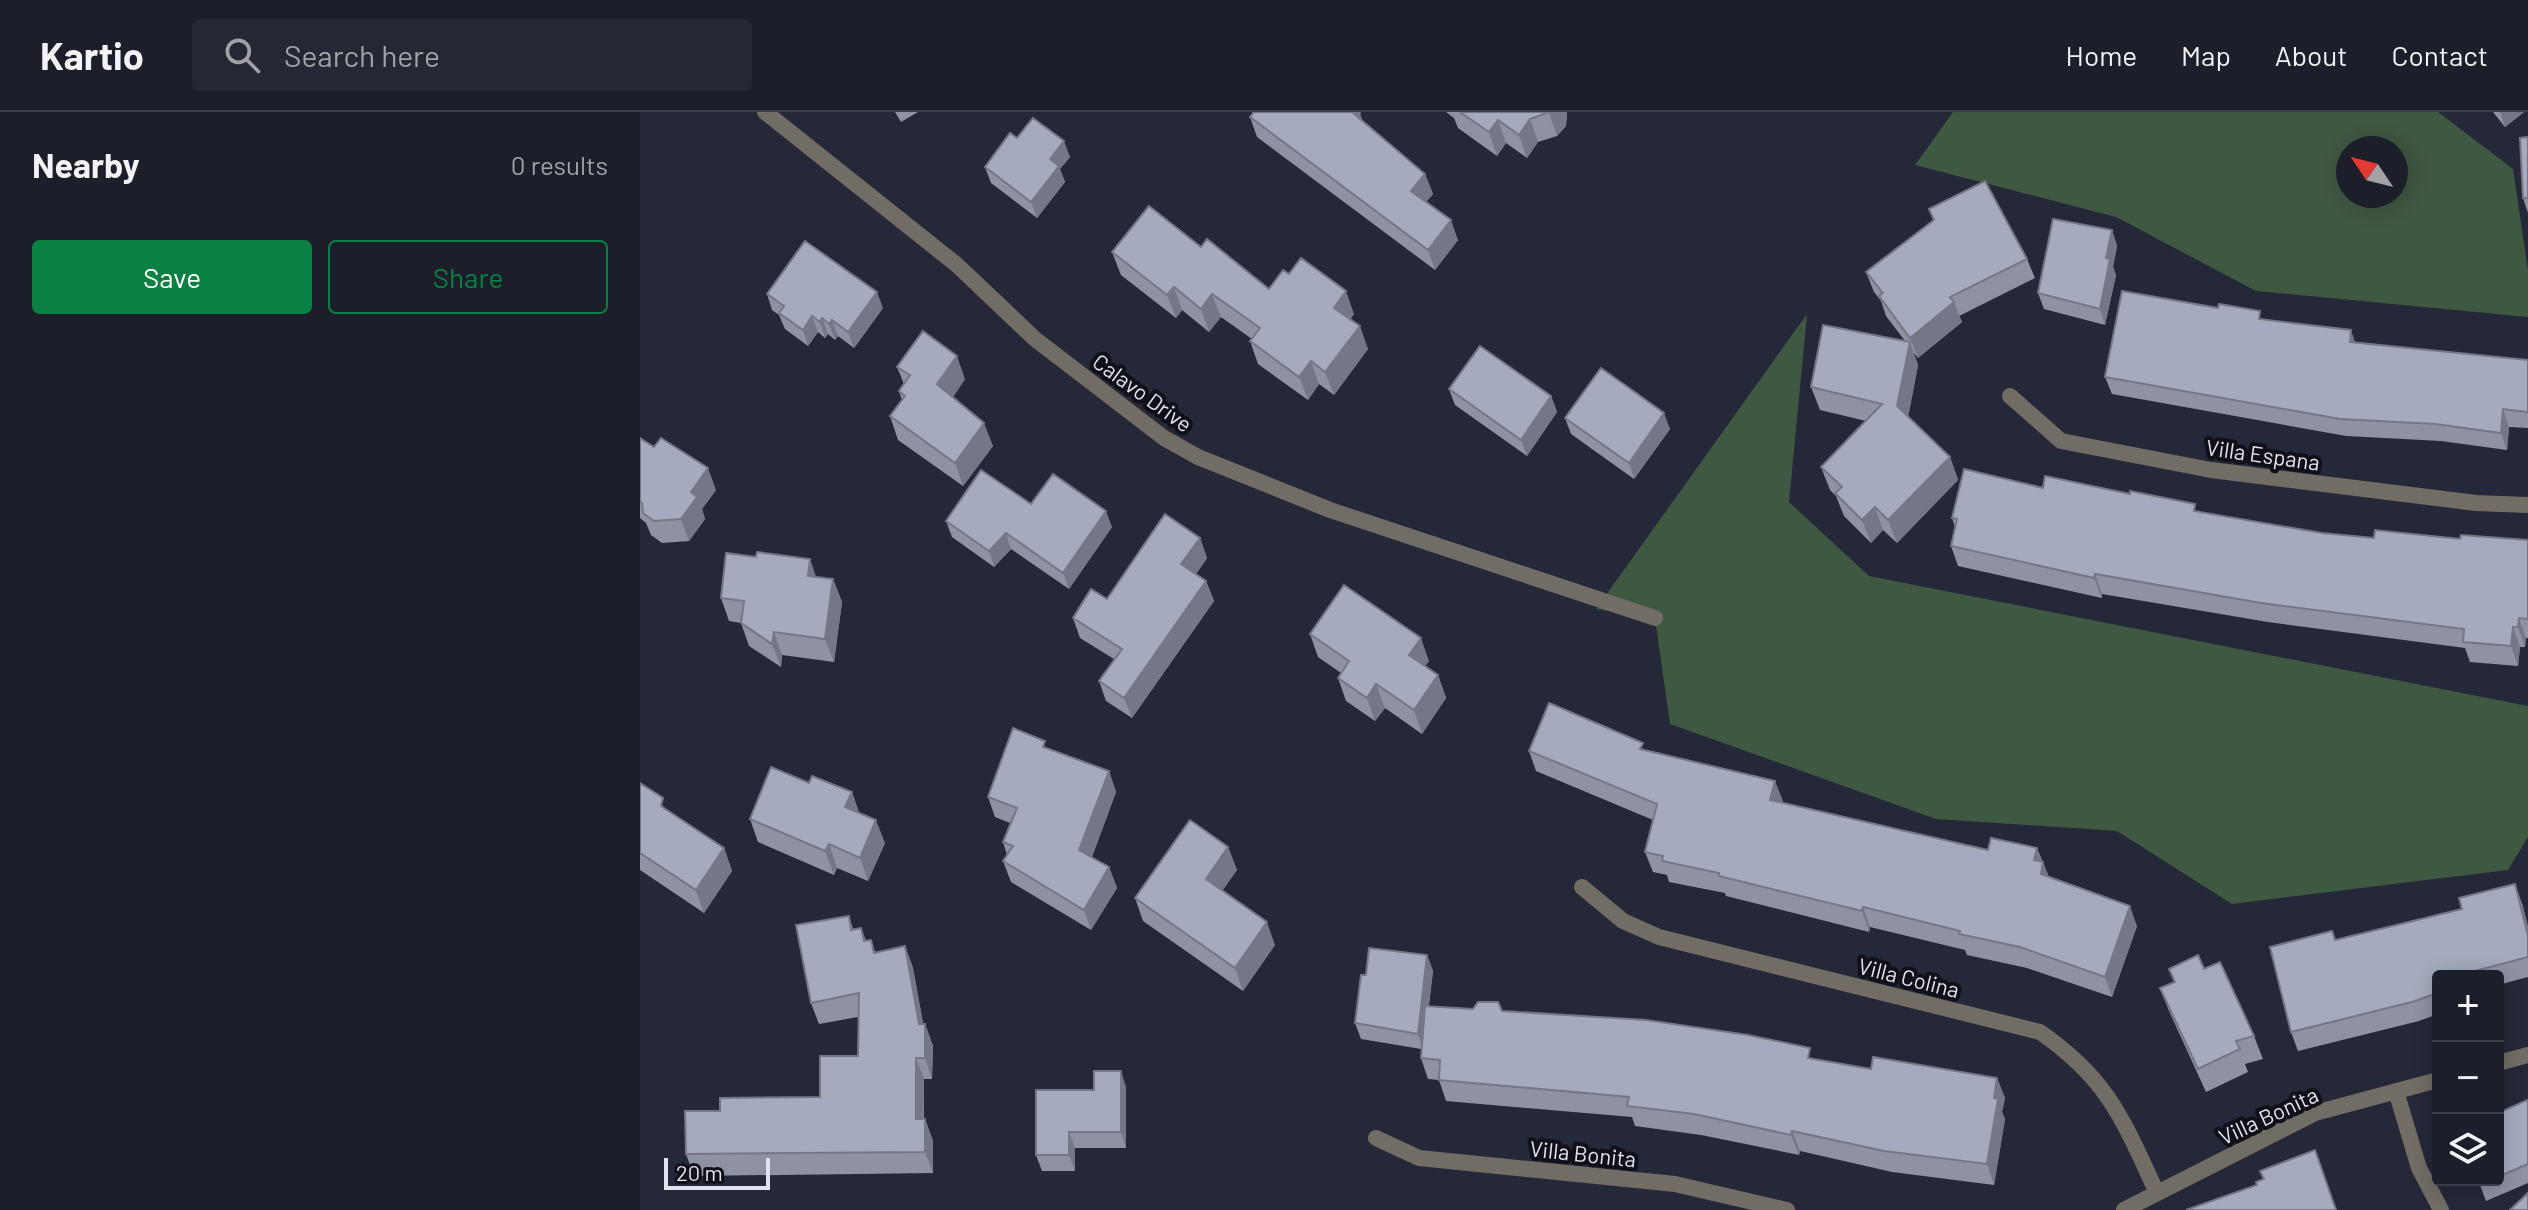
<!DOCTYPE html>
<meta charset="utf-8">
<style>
body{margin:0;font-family:Barlow,sans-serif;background:#252732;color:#f1f3f6}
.controls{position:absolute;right:24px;bottom:24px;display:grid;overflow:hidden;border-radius:8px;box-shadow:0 4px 20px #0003}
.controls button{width:72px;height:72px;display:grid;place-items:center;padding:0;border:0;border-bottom:2px solid #3a3c47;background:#1c1e2a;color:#f1f3f6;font:40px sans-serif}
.compass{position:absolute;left:1696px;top:24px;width:72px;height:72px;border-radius:50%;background:#1c1e2a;box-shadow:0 4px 20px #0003;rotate:305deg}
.scale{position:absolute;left:24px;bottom:20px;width:106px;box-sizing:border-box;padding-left:8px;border:4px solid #e0e2ed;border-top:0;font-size:22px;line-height:28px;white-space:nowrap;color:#e0e2ed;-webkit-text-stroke:6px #101118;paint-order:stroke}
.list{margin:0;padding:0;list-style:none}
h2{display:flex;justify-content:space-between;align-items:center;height:104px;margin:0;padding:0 32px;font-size:34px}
h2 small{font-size:26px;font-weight:400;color:#a0a2a8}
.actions{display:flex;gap:16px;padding:24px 32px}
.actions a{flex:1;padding:18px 0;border:2px solid #0b8043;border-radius:8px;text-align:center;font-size:28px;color:#0b8043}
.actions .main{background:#0b8043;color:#fff}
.icon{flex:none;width:44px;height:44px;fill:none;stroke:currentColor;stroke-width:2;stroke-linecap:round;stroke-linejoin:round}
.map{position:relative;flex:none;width:1888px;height:1098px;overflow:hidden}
header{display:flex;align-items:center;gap:48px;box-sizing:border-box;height:112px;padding:0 40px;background:#1c1e2a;border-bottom:2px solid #3a3c47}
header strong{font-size:38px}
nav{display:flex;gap:44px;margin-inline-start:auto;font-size:28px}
.search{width:560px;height:72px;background:#252732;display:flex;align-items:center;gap:20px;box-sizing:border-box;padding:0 28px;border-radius:8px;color:#a0a2a8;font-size:30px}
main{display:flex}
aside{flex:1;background:#1c1e2a}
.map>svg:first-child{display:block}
</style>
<header>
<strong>Kartio</strong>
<div class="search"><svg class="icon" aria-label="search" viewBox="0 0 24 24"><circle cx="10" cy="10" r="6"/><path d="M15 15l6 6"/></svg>Search here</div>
<nav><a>Home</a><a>Map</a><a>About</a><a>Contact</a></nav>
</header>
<main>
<aside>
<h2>Nearby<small>0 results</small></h2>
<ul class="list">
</ul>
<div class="actions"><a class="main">Save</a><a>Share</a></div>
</aside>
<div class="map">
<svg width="1888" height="1098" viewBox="0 0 1888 1098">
<rect width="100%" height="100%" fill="#252838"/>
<!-- green -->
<path fill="#3f5842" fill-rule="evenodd" d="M 1313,0 L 1798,0 L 1873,57 L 1888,158 L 1888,205 L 1616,179 L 1476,105 L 1275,53 ZM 1708,36 L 1756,36 L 1756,84 L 1708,84 Z
M 1167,202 L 1149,390 L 1229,464 L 1888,594 L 1888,725 L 1868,758 L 1592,792 L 1477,719 L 1296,707 L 1030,612 L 1015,506 L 956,497 Z"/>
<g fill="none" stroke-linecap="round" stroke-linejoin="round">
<!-- minor -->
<path stroke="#716c64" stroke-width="16" d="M 1370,284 L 1421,329 L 1571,358 L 1836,391 L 1888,393
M 942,775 L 983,809 L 1019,825 L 1400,920 C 1469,968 1483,1008 1517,1081
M 1858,951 L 1888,943
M 1756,979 L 1779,1056 L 1801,1098
M 736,1026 L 779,1046 L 1035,1072 L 1147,1098
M 1484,1098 L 1675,1001 L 1798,968"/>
<!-- tertiary -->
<path stroke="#716c64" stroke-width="16" d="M 125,0 L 317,153 L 395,227 L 524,326 L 558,345 L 690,398 L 1015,506"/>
</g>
<!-- wall -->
<path fill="#8e92a3" d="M 255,0 L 278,0 L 261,10 Z
M 614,0 L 721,0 L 720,2 L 723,10 L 785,62 L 793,82 L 786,90 L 818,128 L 795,158 L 617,25 L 610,5 Z
M 806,0 L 927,0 L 926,14 L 917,24 L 898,30 L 887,46 L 866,31 L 857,44 L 818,16 L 814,6 Z
M 1853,0 L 1884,0 L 1865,15 Z
M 1888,25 L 1888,101 L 1883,86 Z
M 377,26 L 430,45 L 420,57 L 425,70 L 397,106 L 351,71 L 345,55 Z
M 1289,97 L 1387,147 L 1395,166 L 1319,204 L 1322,210 L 1278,246 L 1273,240 L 1278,253 L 1268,305 L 1310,345 L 1318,368 L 1257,431 L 1243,418 L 1231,431 L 1204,404 L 1196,384 L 1190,378 L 1181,355 L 1226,309 L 1180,298 L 1171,275 L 1265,229 L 1246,204 L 1241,189 L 1234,180 L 1226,160 L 1293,108 Z
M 1472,118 L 1477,134 L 1473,155 L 1476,163 L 1465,213 L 1404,197 L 1398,181 Z
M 561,135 L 629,177 L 714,202 L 710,207 L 728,237 L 694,283 L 679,272 L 668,288 L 618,252 L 610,229 L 612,227 L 581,205 L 569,220 L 542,198 L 536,206 L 481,163 L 472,140 Z
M 127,182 L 243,196 L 214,236 L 198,224 L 195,228 L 188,222 L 185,226 L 178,220 L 168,234 L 145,217 L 139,203 L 132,198 Z
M 1578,196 L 1715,230 L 1888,248 L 1888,316 L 1869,315 L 1867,338 L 1801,329 L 1706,324 L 1472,282 L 1465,265 Z
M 257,255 L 325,267 L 313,285 L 353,334 L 323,374 L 258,328 L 250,304 L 262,288 L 259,279 L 264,272 Z
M 809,277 L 911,284 L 917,300 L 887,344 L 815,293 Z
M 925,306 L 1030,317 L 994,367 L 931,322 Z
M 0,326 L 76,378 L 62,397 L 65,407 L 49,429 L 22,431 L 11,423 L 6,411 L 0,406 Z
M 1403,376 L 1558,400 L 1682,421 L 1734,426 L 1888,428 L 1888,526 L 1886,526 L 1885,535 L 1880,535 L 1878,554 L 1830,550 L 1825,536 L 1628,510 L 1462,482 L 1462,486 L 1318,454 L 1311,434 L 1315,415 L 1312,406 Z
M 391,392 L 472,415 L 429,477 L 371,437 L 354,455 L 312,425 L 306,409 Z
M 560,426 L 567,446 L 556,462 L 566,469 L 574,489 L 492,606 L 466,589 L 459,569 L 474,547 L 440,526 L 433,506 L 467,487 Z
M 176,465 L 193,467 L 202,490 L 194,550 L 142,543 L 141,555 L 109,534 L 101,511 L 89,509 L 81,486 Z
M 670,522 L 789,549 L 785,554 L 798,563 L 806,586 L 782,622 L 745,596 L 735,609 L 706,589 L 698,566 L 701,561 L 678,545 Z
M 408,636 L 469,659 L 476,680 L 452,745 L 469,755 L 477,776 L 451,818 L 371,770 L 363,749 L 367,743 L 363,730 L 370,711 L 355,705 L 348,685 Z
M 889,639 L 1006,639 L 1143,689 L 1142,690 L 1348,738 L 1397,736 L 1409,765 L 1497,814 L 1472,885 L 1387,856 L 1327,843 L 1325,838 L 1230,815 L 1229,820 L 1086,784 L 1085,781 L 1029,770 L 1027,763 L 1013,760 L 1005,740 L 1013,708 L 896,659 Z
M 0,671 L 27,698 L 84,736 L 92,759 L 64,801 L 0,758 Z
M 169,671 L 212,680 L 219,701 L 245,731 L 228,769 L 197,756 L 194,763 L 118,730 L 110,707 Z
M 588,735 L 597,758 L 582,779 L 635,833 L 603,879 L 503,809 L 495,786 Z
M 1882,791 L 1888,815 L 1888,865 L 1858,873 L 1858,864 L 1798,864 L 1798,902 L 1779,909 L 1658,939 L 1651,920 L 1692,819 L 1696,828 Z
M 209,804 L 213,817 L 221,816 L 226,829 L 236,840 L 265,834 L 273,856 L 283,912 L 285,912 L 293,934 L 292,967 L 284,967 L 284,1007 L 285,1007 L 293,1029 L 293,1061 L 54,1064 L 46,1042 L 80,999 L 180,985 L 218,944 L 218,905 L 179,912 L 171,891 Z
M 787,843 L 793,859 L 789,894 L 862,899 L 1173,947 L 1231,957 L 1357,966 L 1365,986 L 1362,1000 L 1365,1007 L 1354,1073 L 1252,1060 L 1160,1039 L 1159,1043 L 1061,1023 L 995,1014 L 992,1005 L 806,989 L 799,968 L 788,967 L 781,946 L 781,937 L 721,927 L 715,911 L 726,863 Z
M 1529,857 L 1564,857 L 1614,924 L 1623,947 L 1605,952 L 1608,960 L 1566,980 L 1529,899 L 1520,876 L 1534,870 Z
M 486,975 L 486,1036 L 435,1036 L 435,1059 L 402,1059 L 396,1043 L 454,978 Z
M 1888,991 L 1888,1071 L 1846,1089 L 1838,1068 L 1858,1068 L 1858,995 L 1863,999 Z"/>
<!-- shaded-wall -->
<path fill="#747785" d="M 712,0 L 721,0 L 720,2 L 724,13 Z
M 909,0 L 927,0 L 926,14 L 917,24 L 909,1 Z
M 1860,0 L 1884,0 L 1865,15 Z
M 890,7 L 898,30 L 887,46 L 879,23 Z
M 858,8 L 866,31 L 857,44 L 849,20 Z
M 424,29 L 430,45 L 420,57 L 425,70 L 397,106 L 391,90 L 410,47 Z
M 785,62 L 793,82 L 778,99 L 771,79 Z
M 811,108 L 818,128 L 795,158 L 788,138 Z
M 1472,118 L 1477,134 L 1473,155 L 1476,163 L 1465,213 L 1460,197 L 1466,146 Z
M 534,175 L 542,198 L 536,206 L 527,183 Z
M 706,179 L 714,202 L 702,219 L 694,196 Z
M 237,180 L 243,196 L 214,236 L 208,220 Z
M 572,182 L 581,205 L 569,220 L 561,197 Z
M 1314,190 L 1322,210 L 1278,246 L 1270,226 Z
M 172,204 L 178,220 L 168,234 L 163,218 Z
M 182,206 L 188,222 L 185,226 L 180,210 Z
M 192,208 L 198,224 L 195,228 L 189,212 Z
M 720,214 L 728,237 L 694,283 L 685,260 Z
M 1711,218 L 1717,236 L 1710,230 Z
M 1270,230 L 1278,253 L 1266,317 L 1257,294 Z
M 317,244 L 325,267 L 306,295 L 297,272 Z
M 671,249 L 679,272 L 668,288 L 659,265 Z
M 911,284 L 917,300 L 887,344 L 881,328 Z
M 1863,297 L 1869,315 L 1867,338 L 1861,321 Z
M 1024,301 L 1030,317 L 994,367 L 989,351 Z
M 344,311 L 353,334 L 323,374 L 315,351 Z
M 1310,345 L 1318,368 L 1257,431 L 1248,408 Z
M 68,356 L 76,378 L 62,397 L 65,407 L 49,429 L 41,407 L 51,380 Z
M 1235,395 L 1243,418 L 1231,431 L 1222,408 Z
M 466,399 L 472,415 L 429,477 L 423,461 Z
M 366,421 L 371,437 L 354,455 L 349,439 Z
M 560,426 L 567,446 L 549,472 L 541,452 Z
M 170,447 L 178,470 L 168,464 Z
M 1455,462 L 1462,482 L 1462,486 L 1454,466 Z
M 193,467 L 202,490 L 194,550 L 185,527 Z
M 566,469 L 574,489 L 492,606 L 484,586 Z
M 1879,506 L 1886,526 L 1885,535 L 1878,515 Z
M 1873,515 L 1880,535 L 1878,554 L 1871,534 Z
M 134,520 L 142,543 L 141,555 L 132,532 Z
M 781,526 L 789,549 L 777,566 L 769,543 Z
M 798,563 L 806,586 L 782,622 L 774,598 Z
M 736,572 L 745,596 L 735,609 L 727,586 Z
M 469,659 L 476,680 L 447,758 L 439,738 Z
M 1135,669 L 1143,689 L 1137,708 L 1130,688 Z
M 212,680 L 220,703 L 205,695 Z
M 236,708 L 245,731 L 228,769 L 220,746 Z
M 189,732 L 197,756 L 194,763 L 185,739 Z
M 588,735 L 597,758 L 574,790 L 566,767 Z
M 84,736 L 92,759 L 64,801 L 56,778 Z
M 1397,736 L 1403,753 L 1403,750 L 1411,771 L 1402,766 L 1394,748 Z
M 469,755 L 477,776 L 451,818 L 444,798 Z
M 1875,772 L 1882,791 L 1888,815 L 1888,824 Z
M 1490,794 L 1497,814 L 1472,885 L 1465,865 Z
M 1223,795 L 1230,815 L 1229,820 L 1222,799 Z
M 627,810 L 635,833 L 603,879 L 595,856 Z
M 265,834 L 273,856 L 285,921 L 285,912 L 293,934 L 292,967 L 285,946 Z
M 787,843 L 793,859 L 783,937 L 778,922 Z
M 276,946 L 284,967 L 283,1028 L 276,1007 Z
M 481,959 L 486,975 L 486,1036 L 481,1020 Z
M 1357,966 L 1365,986 L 1362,1000 L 1365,1007 L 1354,1073 L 1347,1052 L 1354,986 Z
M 285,1007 L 293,1029 L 293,1061 L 285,1040 Z
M 1152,1019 L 1160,1039 L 1159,1043 L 1151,1023 Z
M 429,1020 L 435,1036 L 435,1059 L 429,1043 Z"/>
<!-- building -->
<path fill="#a5aabe" stroke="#747785" stroke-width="2" d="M 614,0 L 712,0 L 785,62 L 771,79 L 811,108 L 788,138 L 610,5 Z
M 820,0 L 909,0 L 890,7 L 879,23 L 858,8 L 849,20 Z
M 393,6 L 424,29 L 410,47 L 419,54 L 391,90 L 345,55 L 370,21 L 377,26 Z
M 1888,25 L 1888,86 L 1883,86 L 1880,26 Z
M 1345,69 L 1387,147 L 1310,185 L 1314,190 L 1270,226 L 1239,184 L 1243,181 L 1226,160 L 1294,108 L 1289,97 Z
M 509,94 L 561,135 L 567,127 L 629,177 L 643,158 L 649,162 L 661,146 L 706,179 L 694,196 L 720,214 L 685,260 L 671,249 L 659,265 L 610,229 L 620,216 L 572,182 L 561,197 L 534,175 L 527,183 L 472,140 Z
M 1413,107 L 1472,118 L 1466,146 L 1470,147 L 1460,197 L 1398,181 Z
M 165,129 L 237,180 L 208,220 L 192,208 L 189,212 L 182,206 L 180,210 L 172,204 L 163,218 L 139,201 L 144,194 L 127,182 Z
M 1482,179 L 1578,196 L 1579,192 L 1620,199 L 1619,207 L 1711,218 L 1710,230 L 1888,248 L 1888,300 L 1863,297 L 1861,321 L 1795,312 L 1700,307 L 1465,265 Z
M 1183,213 L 1270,230 L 1257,294 L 1310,345 L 1248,408 L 1235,395 L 1222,408 L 1195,381 L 1202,375 L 1181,355 L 1242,292 L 1171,275 Z
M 283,219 L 317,244 L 297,272 L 344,311 L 315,351 L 250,304 L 265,284 L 259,279 L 270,263 L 257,255 Z
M 840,234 L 911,284 L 881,328 L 809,277 Z
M 961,256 L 1024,301 L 989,351 L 925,306 Z
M 0,326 L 14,335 L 21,326 L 68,356 L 51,380 L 57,385 L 41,407 L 14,409 L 3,401 L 2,391 L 0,390 Z
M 1324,357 L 1403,376 L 1405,364 L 1490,382 L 1490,379 L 1555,392 L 1554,399 L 1682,421 L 1734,426 L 1735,418 L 1820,427 L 1821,423 L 1888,428 L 1888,507 L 1879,506 L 1878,515 L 1873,515 L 1871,534 L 1823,530 L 1824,517 L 1621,491 L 1455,462 L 1454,466 L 1311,434 L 1317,407 L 1312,406 Z
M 341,358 L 391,392 L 413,362 L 466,399 L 423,461 L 366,421 L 349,439 L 306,409 Z
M 525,402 L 560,426 L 541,452 L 566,469 L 484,586 L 459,569 L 482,537 L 433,506 L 451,477 L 467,487 Z
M 117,440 L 170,447 L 168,464 L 193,467 L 185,527 L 134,520 L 132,532 L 101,511 L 104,489 L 81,486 L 86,441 L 116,445 Z
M 704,473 L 781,526 L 769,543 L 798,563 L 774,598 L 736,572 L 727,586 L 698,566 L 709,549 L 670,522 Z
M 909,591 L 1003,631 L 1000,637 L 1135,669 L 1130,688 L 1348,738 L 1351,726 L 1397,736 L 1394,748 L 1403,750 L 1401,762 L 1490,794 L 1465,865 L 1380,835 L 1319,822 L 1320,819 L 1223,795 L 1222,799 L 1079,764 L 1079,761 L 1022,749 L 1023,744 L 1005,740 L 1017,692 L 889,639 Z
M 373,616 L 405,629 L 403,635 L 469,659 L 439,738 L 469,755 L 444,798 L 363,749 L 373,734 L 363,730 L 377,696 L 348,685 Z
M 131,655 L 169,671 L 172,664 L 212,680 L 205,695 L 236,708 L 220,746 L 189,732 L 185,739 L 110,707 Z
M 0,671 L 23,686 L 21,694 L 84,736 L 56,778 L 0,741 Z
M 550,708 L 588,735 L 566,767 L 627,810 L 595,856 L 495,786 Z
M 1875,772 L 1888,824 L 1888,845 L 1816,864 L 1798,864 L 1798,881 L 1772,890 L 1651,920 L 1630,835 L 1692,819 L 1695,828 L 1822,797 L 1819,786 Z
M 209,804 L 211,818 L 221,816 L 224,829 L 231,828 L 234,841 L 265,834 L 279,912 L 285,912 L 285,946 L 276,946 L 276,1007 L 285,1007 L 285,1040 L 46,1042 L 45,999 L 80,999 L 80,986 L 180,985 L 180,944 L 218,944 L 219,881 L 171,891 L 156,813 Z
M 729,836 L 787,843 L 778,922 L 715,911 L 721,863 L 726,863 Z
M 1558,843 L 1564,857 L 1580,850 L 1614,924 L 1596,929 L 1600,937 L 1558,957 L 1520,876 L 1535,870 L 1529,857 Z
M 838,890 L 858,890 L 862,899 L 1006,908 L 1108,923 L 1170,936 L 1168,946 L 1231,957 L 1233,945 L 1357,966 L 1354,986 L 1358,987 L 1347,1052 L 1244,1039 L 1152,1019 L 1151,1023 L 1054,1002 L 987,994 L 989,985 L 799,968 L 800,948 L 781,946 L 785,894 L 833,897 Z
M 454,959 L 481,959 L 481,1020 L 429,1020 L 429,1043 L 396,1043 L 396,978 L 454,978 Z
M 1887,988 L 1888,991 L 1888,1052 L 1858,1065 L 1858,995 L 1861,994 L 1863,999 Z
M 1675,1038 L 1696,1098 L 1546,1098 L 1617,1073 L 1616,1070 L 1624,1067 L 1620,1059 Z
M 1838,1068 L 1851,1068 L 1840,1073 Z
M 1888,1081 L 1888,1098 L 1870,1098 Z"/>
<g text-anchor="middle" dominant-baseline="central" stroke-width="8" stroke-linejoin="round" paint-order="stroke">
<!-- street labels -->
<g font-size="22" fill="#e0e2ed" stroke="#101118">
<text transform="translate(503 280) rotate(36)">Calavo Drive</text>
<text transform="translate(1623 342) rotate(8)">Villa Espana</text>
<text transform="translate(1269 865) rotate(14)">Villa Colina</text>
<text transform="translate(1628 1003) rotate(-25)">Villa Bonita</text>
<text transform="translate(943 1041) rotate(6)">Villa Bonita</text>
</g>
</g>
</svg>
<div class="controls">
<button>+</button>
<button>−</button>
<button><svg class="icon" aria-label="layers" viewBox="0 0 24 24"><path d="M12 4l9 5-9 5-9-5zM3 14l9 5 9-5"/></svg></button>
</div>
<svg class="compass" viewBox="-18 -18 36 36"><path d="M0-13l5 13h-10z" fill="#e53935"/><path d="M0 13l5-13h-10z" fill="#a0a2a8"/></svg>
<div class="scale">20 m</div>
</div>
</main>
